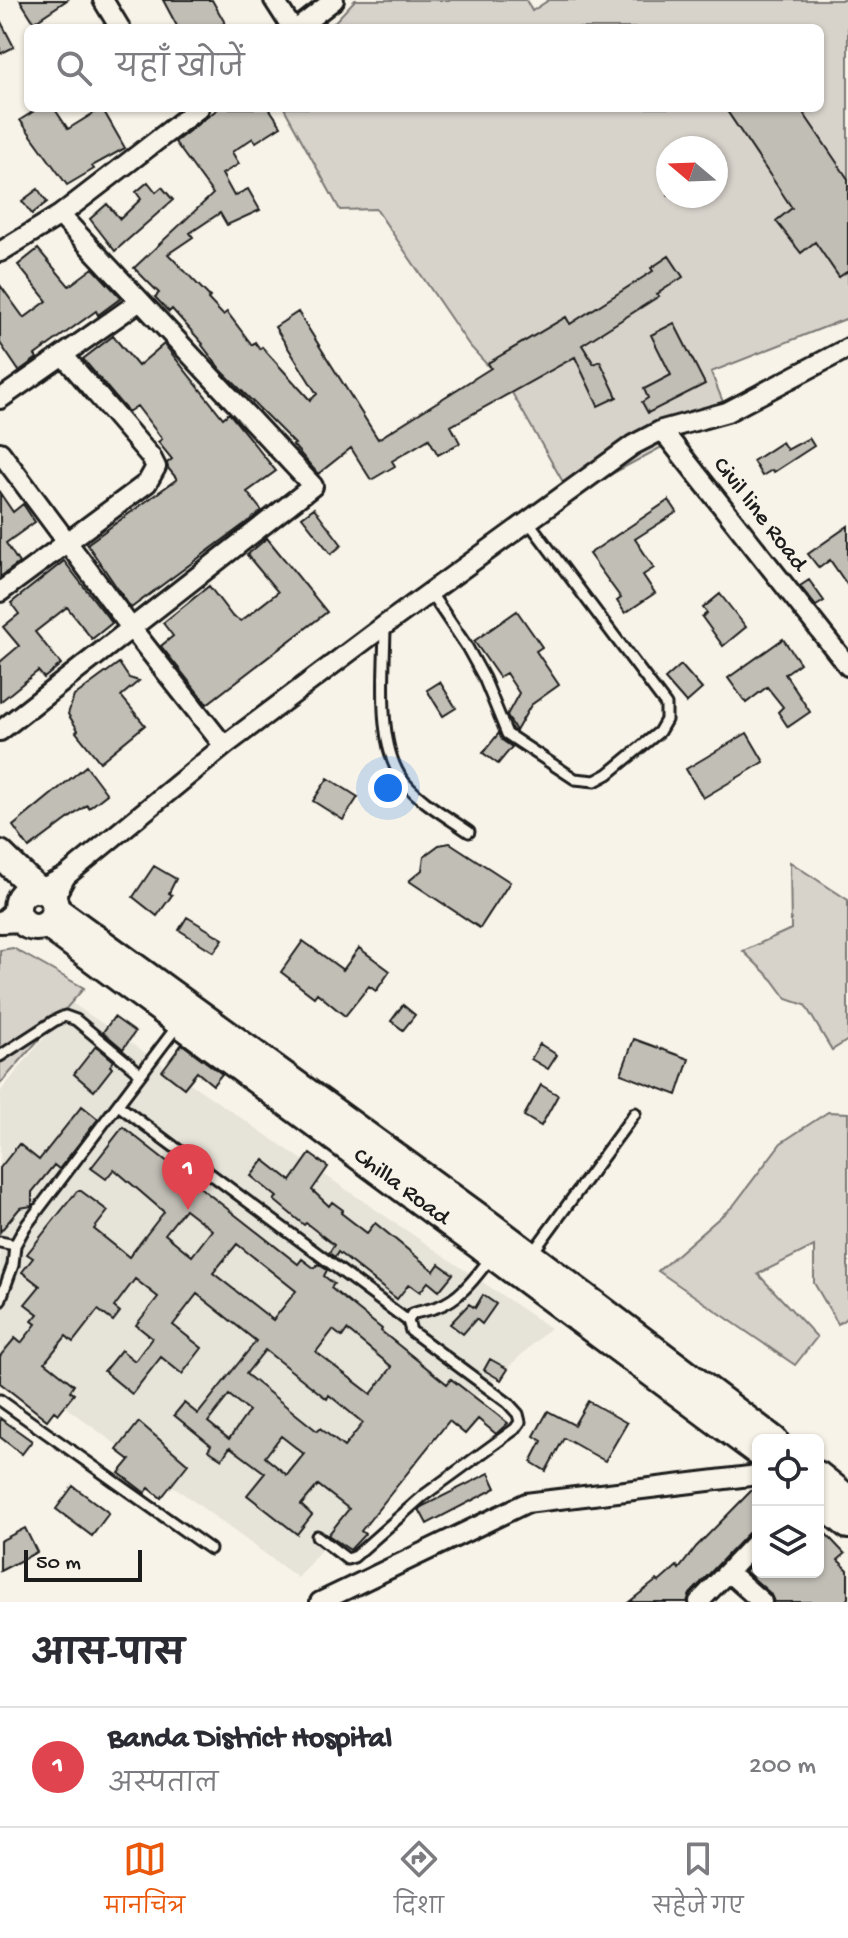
<!DOCTYPE html>
<html lang="hi">
<meta charset="utf-8">
<style>
body{margin:0;font-family:"Gochi Hand","Playpen Sans Deva",sans-serif;background:#f2f2f3;color:#2b2b33}
.controls{position:absolute;right:24px;bottom:24px;display:grid;overflow:hidden;border-radius:12px;box-shadow:0 2px 6px #0004}
.controls button{width:72px;height:72px;display:grid;place-items:center;padding:0;border:0;border-bottom:2px solid #e1e1e2;background:#fff;color:#2b2b33;font:40px sans-serif}
.compass{position:absolute;left:656px;top:136px;width:72px;height:72px;border-radius:50%;background:#fff;box-shadow:0 2px 6px #0004;rotate:289deg}
.scale{position:absolute;left:24px;bottom:20px;width:118px;box-sizing:border-box;padding-left:8px;border:4px solid #1c1c1c;border-top:0;font-size:22px;line-height:28px;white-space:nowrap;color:#1c1c1c;-webkit-text-stroke:6px #f7f3e8;paint-order:stroke}
.you{position:absolute;left:388px;top:788px;width:28px;height:28px;margin:-20px;border:6px solid #fff;border-radius:50%;background:#1a73e8;box-shadow:0 0 0 12px #1a73e833}
.badge{display:grid;place-items:center;width:52px;height:52px;border-radius:50%;background:#ea580c;color:#fff;font-size:26px;font-weight:700}
.pin{position:absolute;translate:-50% -66px;filter:drop-shadow(0 2px 4px #0008)}
.pin::after{content:'';position:absolute;top:42px;width:28px;height:24px;background:inherit;clip-path:polygon(0 0,100% 0,50% 100%)}
.list{margin:0;padding:0;list-style:none}
h2{display:flex;justify-content:space-between;align-items:center;height:104px;margin:0;padding:0 32px;font-size:34px}
h2 small{font-size:26px;font-weight:400;color:#7c7c81}
.list li{display:grid;grid-template-columns:52px 1fr auto;gap:24px;align-items:center;box-sizing:border-box;height:120px;padding:0 32px;border-top:2px solid #e1e1e2}
.list b{display:block;font-size:30px;white-space:nowrap}
.list p{margin:0;font-size:26px;white-space:nowrap;color:#7c7c81}
.list em{font-size:26px;font-style:normal;color:#7c7c81}
.icon{flex:none;width:44px;height:44px;fill:none;stroke:currentColor;stroke-width:2;stroke-linecap:round;stroke-linejoin:round}
.map{position:relative;flex:none;width:848px;height:1602px;overflow:hidden}
.search{position:absolute;background:#fff;box-shadow:0 2px 6px #0004;left:24px;right:24px;top:24px;height:88px;display:flex;align-items:center;gap:20px;box-sizing:border-box;padding:0 28px;border-radius:12px;color:#7c7c81;font-size:30px}
.sheet{height:224px;background:#fff}
nav{display:flex;justify-content:space-around;align-items:center;box-sizing:border-box;height:112px;border-top:2px solid #e1e1e2;background:#fff;font-size:22px;color:#7c7c81}
nav a{display:grid;justify-items:center;gap:4px}
nav .on{color:#ea580c}
.map>svg:first-child{display:block}
</style>
<div class="map">
<svg width="848" height="1602" viewBox="0 0 848 1602">
<rect width="100%" height="100%" fill="#f7f3e8"/>
<filter id="ink" filterUnits="userSpaceOnUse"><feTurbulence type="fractalNoise" baseFrequency=".0125" numOctaves="2"/><feDisplacementMap in="SourceGraphic" scale="16" xChannelSelector="R" yChannelSelector="G"/><feConvolveMatrix kernelMatrix="1 2 1 2 8 2 1 2 1" color-interpolation-filters="sRGB"/></filter>
<g filter="url(#ink)">
<!-- built -->
<path fill="#e6e3d9" d="M 72,1003 L 550,1328 L 346,1519 L 298,1578 L 0,1359 L 0,1092 Z"/>
<!-- green -->
<path fill="#d7d3cb" stroke="#7a7874" stroke-width="2" fill-rule="evenodd" d="M 355,0 L 526,0 L 532,11 L 549,0 L 848,0 L 848,318 L 711,372 L 727,412 L 571,496 L 511,391 L 469,345 L 376,209 L 340,210 L 284,108 L 820,108 L 820,28 L 329,28 ZM 668,148 L 716,148 L 716,196 L 668,196 Z
M 790,862 L 848,900 L 848,1040 L 832,1050 L 805,1005 L 787,999 L 773,980 L 743,951 L 791,929 Z
M 13,948 L 84,988 L 0,1084 L 0,950 Z
M 828,1112 L 848,1113 L 848,1317 L 838,1324 L 814,1283 L 814,1246 L 758,1274 L 817,1337 L 795,1365 L 658,1271 L 733,1206 L 781,1143 Z"/>
<!-- building -->
<path fill="#c0beb5" stroke="#1c1c1c" stroke-width="2" fill-rule="evenodd" d="M 20,0 L 67,0 L 34,22 Z
M 163,0 L 212,0 L 225,23 L 215,28 L 178,28 Z
M 0,20 L 14,47 L 0,54 Z
M 39,108 L 54,108 L 68,129 L 102,108 L 125,148 L 92,166 L 94,169 L 67,185 L 20,120 Z
M 219,108 L 269,108 L 281,126 L 256,142 L 253,138 L 232,152 L 239,164 L 222,174 L 234,196 L 248,189 L 260,210 L 227,225 L 220,213 L 190,233 L 193,237 L 168,254 L 210,297 L 208,299 L 223,315 L 227,312 L 252,345 L 255,342 L 260,349 L 262,347 L 310,400 L 317,394 L 275,327 L 298,312 L 378,439 L 491,368 L 488,363 L 566,317 L 570,324 L 653,271 L 651,268 L 669,256 L 683,277 L 657,294 L 659,296 L 582,345 L 594,364 L 600,361 L 617,397 L 598,406 L 575,357 L 451,426 L 460,443 L 438,455 L 429,439 L 392,461 L 395,466 L 371,480 L 351,448 L 318,474 L 293,445 L 295,444 L 221,370 L 202,345 L 203,344 L 172,309 L 169,312 L 155,297 L 159,293 L 134,268 L 213,194 L 175,142 Z
M 725,108 L 800,108 L 848,179 L 848,271 L 839,277 L 815,242 L 801,253 L 776,221 L 792,208 Z
M 148,182 L 156,192 L 162,187 L 173,200 L 115,251 L 90,219 L 107,204 L 120,219 L 141,199 L 136,192 Z
M 38,189 L 47,202 L 32,214 L 22,201 Z
M 38,249 L 69,286 L 93,268 L 121,298 L 98,315 L 96,311 L 35,355 L 37,358 L 19,371 L 0,343 L 0,285 L 24,318 L 47,301 L 18,265 Z
M 674,323 L 705,384 L 648,413 L 642,402 L 648,398 L 644,389 L 671,375 L 651,335 Z
M 113,336 L 138,366 L 164,344 L 223,418 L 229,413 L 276,471 L 247,492 L 262,511 L 131,608 L 87,544 L 177,479 L 168,468 L 167,463 L 172,459 L 158,442 L 162,439 L 137,406 L 128,412 L 83,359 Z
M 809,438 L 814,446 L 774,472 L 772,470 L 762,476 L 753,461 L 782,442 L 787,450 Z
M 0,493 L 13,512 L 23,504 L 35,522 L 6,543 L 19,563 L 0,577 Z
M 669,500 L 677,512 L 635,539 L 654,568 L 643,575 L 655,593 L 625,613 L 617,601 L 621,598 L 589,554 Z
M 314,508 L 342,545 L 331,554 L 302,517 Z
M 848,526 L 848,586 L 830,560 L 819,568 L 808,554 Z
M 267,538 L 327,612 L 207,704 L 161,646 L 173,636 L 163,623 L 209,586 L 232,616 L 241,621 L 278,592 L 247,555 Z
M 64,561 L 112,623 L 92,639 L 67,607 L 35,632 L 61,664 L 44,678 L 38,671 L 0,702 L 0,662 L 19,646 L 3,627 L 19,614 L 11,603 Z
M 809,580 L 824,601 L 816,606 L 800,586 Z
M 720,594 L 746,627 L 723,646 L 702,617 L 707,613 L 703,608 Z
M 517,611 L 542,647 L 536,651 L 559,685 L 531,705 L 516,731 L 507,715 L 519,693 L 506,673 L 499,677 L 474,641 Z
M 783,639 L 800,663 L 785,674 L 810,712 L 788,727 L 778,712 L 783,707 L 767,687 L 746,703 L 728,678 Z
M 119,663 L 129,678 L 139,681 L 121,696 L 145,725 L 100,762 L 76,732 L 78,730 L 68,714 L 74,696 Z
M 681,665 L 702,689 L 686,703 L 665,679 Z
M 440,682 L 456,708 L 443,716 L 427,690 Z
M 499,733 L 502,740 L 512,747 L 498,764 L 483,753 Z
M 747,733 L 764,762 L 703,798 L 686,769 Z
M 86,766 L 107,794 L 89,808 L 87,805 L 29,848 L 13,826 Z
M 328,778 L 358,797 L 343,820 L 313,801 Z
M 450,843 L 510,882 L 480,928 L 409,881 L 422,870 L 424,856 L 439,845 Z
M 154,866 L 176,879 L 169,893 L 172,895 L 157,916 L 133,897 Z
M 187,917 L 223,939 L 214,952 L 179,930 Z
M 303,941 L 343,970 L 359,948 L 390,971 L 376,991 L 369,986 L 345,1016 L 317,993 L 314,997 L 281,972 Z
M 403,1005 L 415,1015 L 403,1030 L 391,1021 Z
M 114,1017 L 135,1032 L 123,1049 L 103,1032 Z
M 634,1039 L 689,1059 L 677,1095 L 621,1074 Z
M 182,1044 L 222,1074 L 213,1085 L 197,1072 L 184,1088 L 162,1071 Z
M 540,1044 L 557,1055 L 548,1069 L 531,1059 Z
M 96,1046 L 114,1061 L 110,1066 L 112,1068 L 94,1091 L 74,1074 Z
M 541,1085 L 558,1095 L 541,1126 L 524,1116 Z
M 82,1106 L 98,1119 L 59,1169 L 54,1165 L 32,1192 L 32,1206 L 20,1208 L 0,1232 L 0,1168 L 19,1144 L 39,1160 Z
M 123,1127 L 298,1264 L 302,1259 L 314,1268 L 318,1264 L 327,1270 L 324,1276 L 334,1284 L 331,1288 L 382,1329 L 381,1331 L 447,1384 L 451,1379 L 508,1423 L 496,1434 L 478,1419 L 465,1434 L 449,1421 L 361,1531 L 365,1534 L 350,1550 L 328,1535 L 349,1509 L 318,1485 L 301,1505 L 312,1515 L 297,1534 L 247,1495 L 265,1473 L 230,1447 L 222,1459 L 208,1450 L 211,1445 L 174,1415 L 184,1403 L 198,1414 L 256,1341 L 197,1294 L 173,1325 L 202,1348 L 182,1374 L 161,1357 L 132,1394 L 104,1371 L 121,1350 L 135,1361 L 152,1338 L 136,1325 L 158,1297 L 135,1279 L 114,1307 L 120,1312 L 113,1321 L 98,1310 L 73,1342 L 66,1336 L 45,1362 L 74,1385 L 70,1391 L 74,1394 L 58,1414 L 54,1411 L 47,1420 L 0,1383 L 0,1356 L 15,1338 L 21,1343 L 36,1324 L 32,1321 L 38,1314 L 25,1304 L 40,1286 L 22,1272 L 33,1258 L 27,1254 L 77,1191 L 81,1191 L 108,1211 L 94,1229 L 129,1257 L 164,1212 L 114,1169 L 106,1179 L 91,1168 ZM 185,1209 L 212,1230 L 192,1256 L 165,1234 ZM 237,1244 L 296,1291 L 273,1320 L 213,1273 ZM 333,1330 L 342,1337 L 347,1330 L 392,1367 L 371,1394 L 316,1352 ZM 265,1350 L 327,1399 L 329,1395 L 363,1423 L 344,1447 L 320,1428 L 317,1431 L 246,1374 ZM 229,1395 L 249,1411 L 229,1439 L 208,1422 ZM 281,1436 L 304,1454 L 287,1475 L 265,1457 Z
M 310,1154 L 328,1167 L 312,1190 L 329,1206 L 332,1202 L 343,1210 L 341,1213 L 367,1233 L 375,1223 L 434,1271 L 439,1264 L 453,1274 L 439,1291 L 428,1282 L 420,1292 L 409,1284 L 397,1299 L 338,1252 L 335,1257 L 329,1253 L 334,1245 L 306,1223 L 304,1225 L 274,1200 L 277,1197 L 251,1176 L 264,1160 L 291,1181 Z
M 483,1295 L 496,1304 L 482,1324 L 476,1319 L 463,1334 L 450,1324 L 469,1304 L 475,1308 Z
M 490,1359 L 508,1369 L 501,1380 L 484,1370 Z
M 588,1401 L 627,1423 L 605,1461 L 564,1438 L 546,1471 L 531,1462 L 542,1441 L 534,1436 L 548,1411 L 574,1425 Z
M 0,1418 L 32,1441 L 22,1454 L 0,1437 Z
M 139,1422 L 188,1464 L 161,1498 L 149,1488 L 145,1493 L 119,1473 L 130,1460 L 117,1450 Z
M 489,1473 L 496,1488 L 427,1524 L 419,1509 L 423,1506 Z
M 73,1486 L 109,1513 L 92,1536 L 56,1509 Z
M 758,1487 L 758,1529 L 748,1533 L 690,1594 L 687,1602 L 629,1602 L 657,1580 L 659,1582 L 677,1566 L 679,1569 L 696,1547 L 754,1488 Z
M 25,1528 L 37,1552 L 0,1571 L 0,1541 Z
M 826,1534 L 845,1554 L 838,1560 L 848,1570 L 848,1598 L 845,1602 L 774,1602 L 770,1593 L 745,1571 L 758,1557 L 758,1572 L 818,1572 L 818,1541 Z"/>
<g fill="none" stroke-linecap="round" stroke-linejoin="round">
<!-- service casing -->
<g stroke="#1c1c1c" stroke-width="15">
<path id="service" d="M 430,592 L 467,647 L 484,678 L 507,734 L 575,779 L 595,781 L 608,774 L 659,732 L 666,720 L 666,705 L 528,521
M 385,625 C 385,669 375,747 405,783 C 422,803 448,817 469,832
M 0,1056 L 54,1021 L 65,1016 L 76,1020 L 141,1074
M 118,1105 L 408,1321
M 0,1242 L 15,1245
M 533,1252 L 635,1113
M 0,1301 L 13,1265 L 15,1245 L 25,1227 L 178,1025
M 0,1400 L 210,1549
M 317,1536 L 347,1559 L 354,1557 L 423,1496 L 515,1429 L 520,1422 L 518,1414 L 508,1403 L 411,1331 L 408,1321 L 412,1314 C 420,1311 429,1310 437,1307 C 461,1299 477,1275 492,1256"/>
</g>
<!-- minor casing -->
<g stroke="#1c1c1c" stroke-width="24">
<path id="minor" d="M 103,0 L 120,28
M 274,0 L 292,28
M 298,28 L 334,0
M 0,252 L 60,215 L 199,108
M 0,399 L 140,301
M 662,430 L 848,666
M 0,452 L 132,629 L 224,746
M 0,592 L 147,483 L 156,467 L 151,457 L 63,355
M 0,731 L 313,486 L 60,215
M 66,876 L 224,746 L 385,625 L 633,445 L 662,430 L 727,412 L 848,348
M 41,889 L 66,876 L 53,900
M 17,908 L 0,923 L 22,922
M 728,1572 L 762,1602
M 320,1602 L 526,1503 L 758,1475
M 699,1602 L 757,1541"/>
</g>
<!-- secondary casing -->
<g stroke="#1c1c1c" stroke-width="32">
<g id="secondary">
<path d="M 0,854 L 35,888"/>
<circle cx="36" cy="908" r="19"/>
<path d="M 55,909 L 491,1226 L 774,1440"/>
<path id="s1" d="M 46,924 L 758,1452"/>
<path d="M 818,1475 L 848,1499"/>
<path d="M 818,1501 L 848,1525"/>
</g>
</g>
<!-- service -->
<use href="#service" stroke="#f7f3e8" stroke-width="9"/>
<!-- minor -->
<use href="#minor" stroke="#f7f3e8" stroke-width="18"/>
<!-- secondary -->
<use href="#secondary" stroke="#f7f3e8" stroke-width="26"/>
</g>
</g>
<g text-anchor="middle" dominant-baseline="central" stroke-width="6" stroke-linejoin="round" paint-order="stroke">
<!-- street labels -->
<g font-size="24" fill="#1c1c1c" stroke="#f7f3e8">
<text transform="translate(759 515) rotate(52)">Civil line Road</text>
<text stroke="none"><textPath href="#s1" startOffset="442">Chilla Road</textPath></text>
</g>
</g>
</svg>
<div class="controls">
<button><svg class="icon" aria-label="locate" viewBox="0 0 24 24"><circle cx="12" cy="12" r="6"/><path d="M12 2v4M12 18v4M2 12h4M18 12h4"/></svg></button>
<button><svg class="icon" aria-label="layers" viewBox="0 0 24 24"><path d="M12 4l9 5-9 5-9-5zM3 14l9 5 9-5"/></svg></button>
</div>
<svg class="compass" viewBox="-18 -18 36 36"><path d="M0-13l5 13h-10z" fill="#e53935"/><path d="M0 13l5-13h-10z" fill="#7c7c81"/></svg>
<div class="scale">50 m</div>
<div class="you"></div>
<div class="pin badge" style="left:188px;top:1210px;background:#e0444e">1</div>
<div class="search"><svg class="icon" aria-label="search" viewBox="0 0 24 24"><circle cx="10" cy="10" r="6"/><path d="M15 15l6 6"/></svg>यहाँ खोजें</div>
</div>
<section class="sheet">
<h2>आस-पास<small></small></h2>
<ul class="list">
<li><span class="badge" style="background:#e0444e">1</span><div><b>Banda District Hospital</b><p>अस्पताल</p></div><em>200 m</em></li>
</ul>
</section>
<nav>
<a class="on"><svg class="icon" aria-label="map" viewBox="0 0 24 24"><path d="M3 6l6-2 6 2 6-2v14l-6 2-6-2-6 2zM9 4v14M15 6v14"/></svg>मानचित्र</a>
<a><svg class="icon" aria-label="directions" viewBox="0 0 24 24"><path d="M12 3l9 9-9 9-9-9zM9 14v-3h6M13 9l2 2-2 2"/></svg>दिशा</a>
<a><svg class="icon" aria-label="saved" viewBox="0 0 24 24"><path d="M7 4h10v16l-5-4-5 4z"/></svg>सहेजे गए</a>
</nav>
